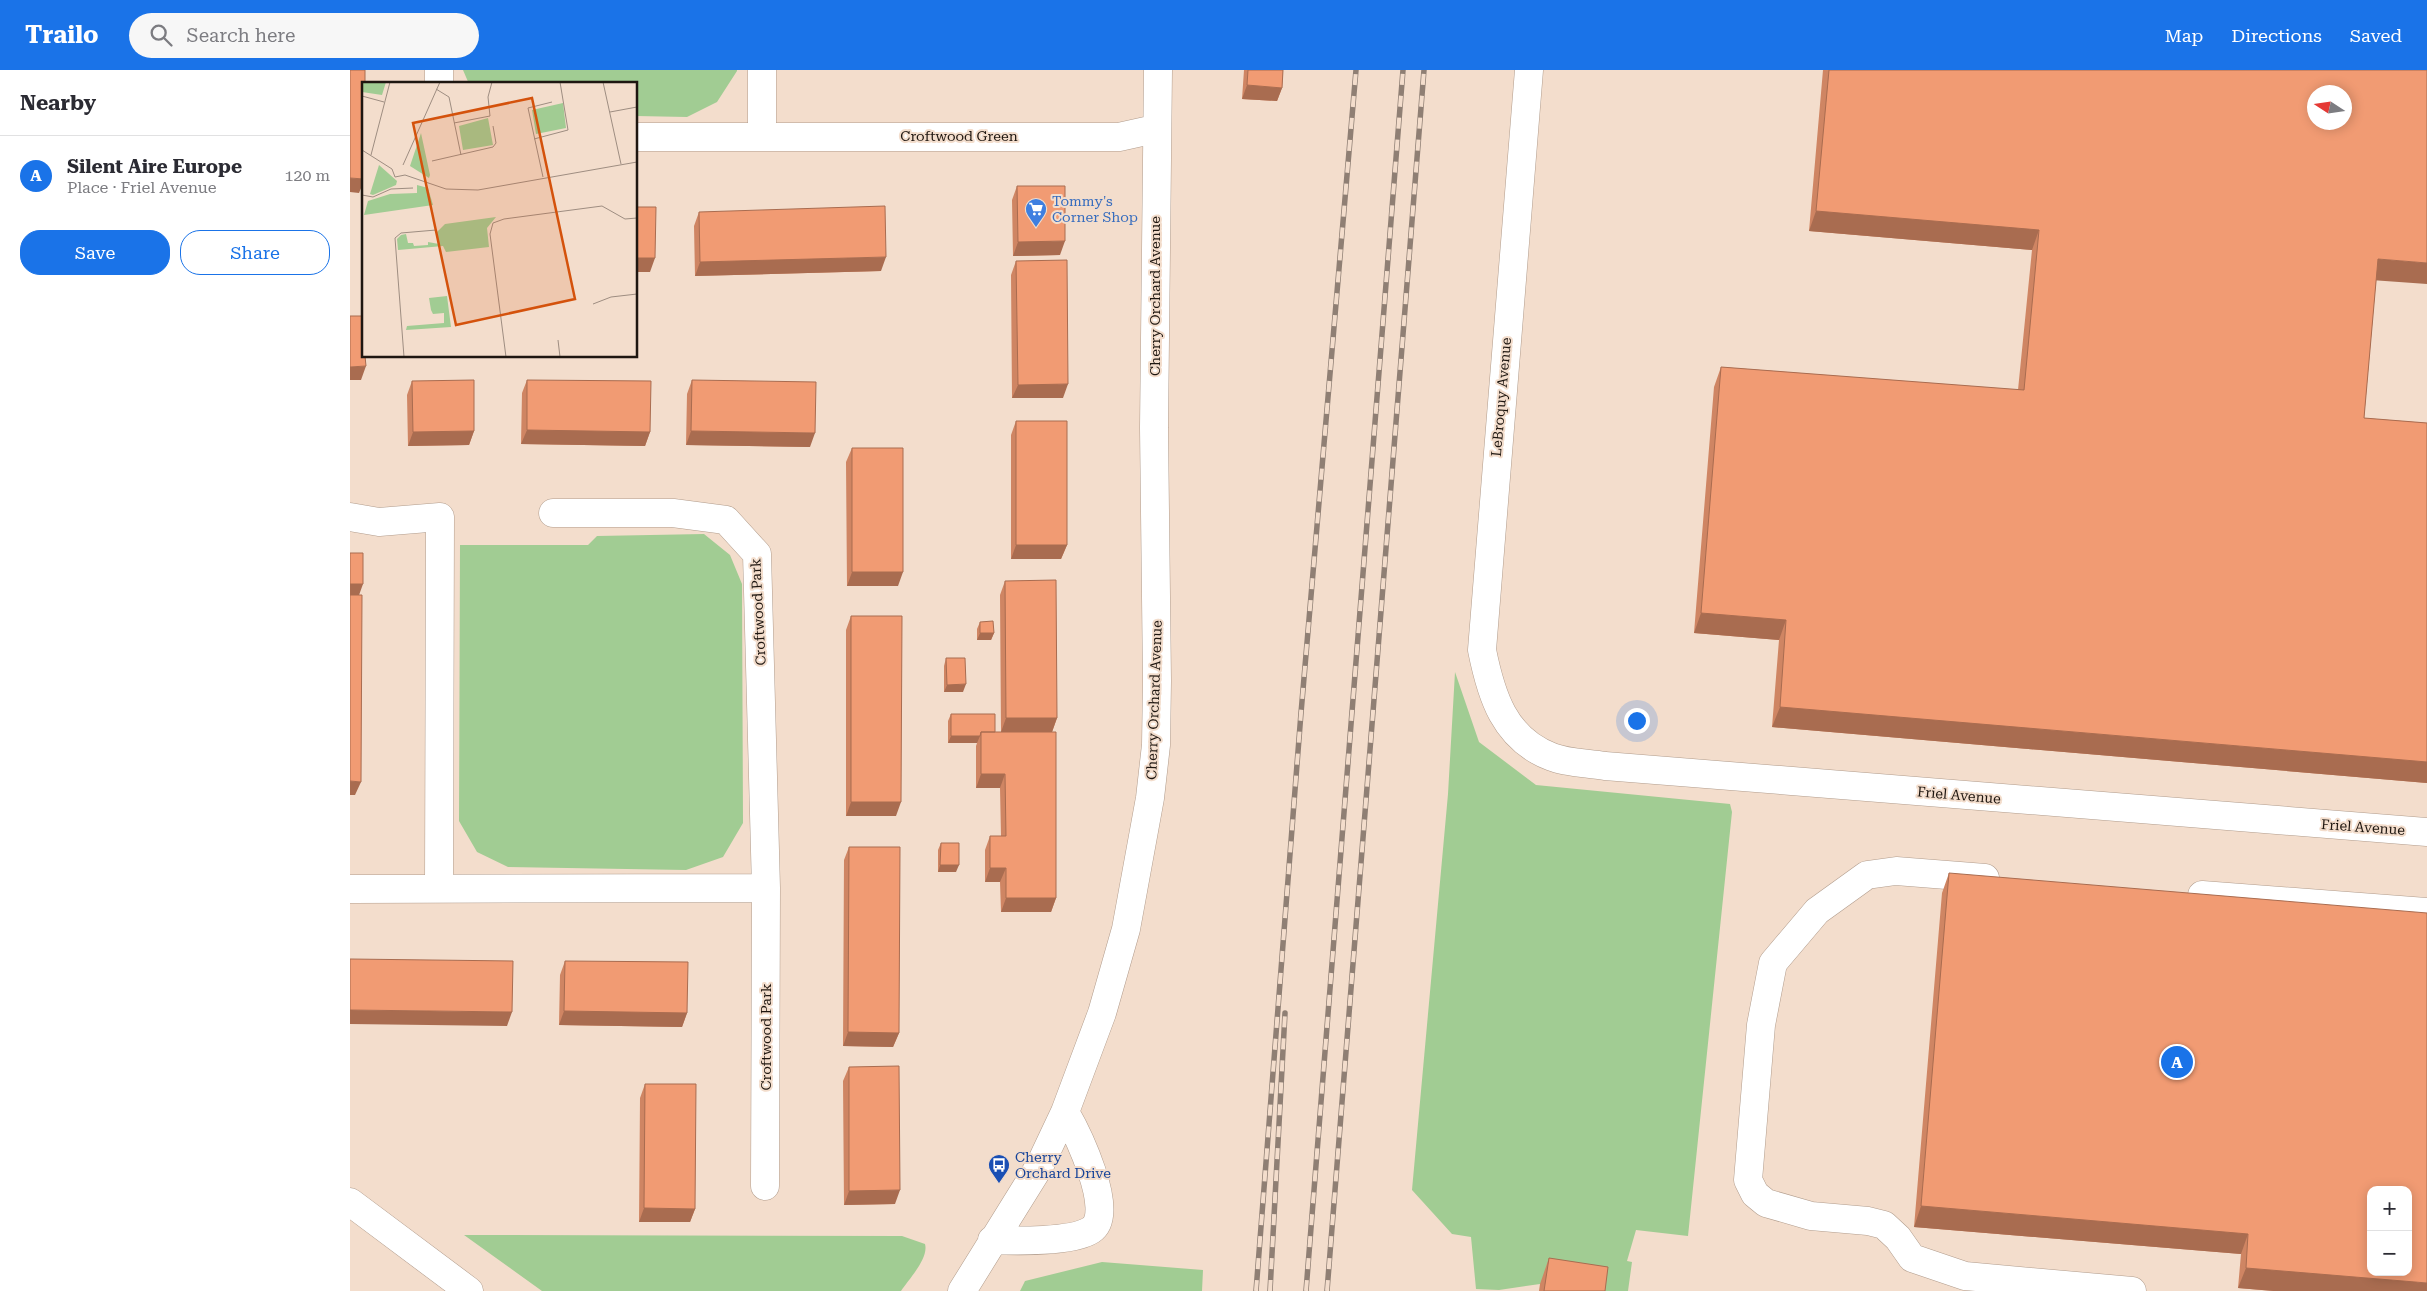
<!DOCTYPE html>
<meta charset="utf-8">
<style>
body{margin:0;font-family:"Roboto Serif",serif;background:#f7f7f7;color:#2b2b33}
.controls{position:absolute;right:15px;bottom:15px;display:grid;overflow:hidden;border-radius:10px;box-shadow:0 2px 12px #0003}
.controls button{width:45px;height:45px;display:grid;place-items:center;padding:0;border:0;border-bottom:1px solid #e1e1e2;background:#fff;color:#2b2b33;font:25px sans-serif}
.compass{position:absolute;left:1957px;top:15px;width:45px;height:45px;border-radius:50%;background:#fff;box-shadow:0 2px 12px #0003;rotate:282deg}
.you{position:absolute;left:1286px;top:650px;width:18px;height:18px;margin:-12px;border:4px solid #fff;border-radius:50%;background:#1a73e8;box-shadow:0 0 0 8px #1a73e833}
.badge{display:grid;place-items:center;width:32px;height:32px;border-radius:50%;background:#1a73e8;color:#fff;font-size:16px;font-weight:700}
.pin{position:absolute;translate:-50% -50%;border:2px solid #fff;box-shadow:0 1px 5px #0006}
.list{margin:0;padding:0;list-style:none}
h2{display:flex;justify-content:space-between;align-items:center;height:65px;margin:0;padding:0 20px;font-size:21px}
h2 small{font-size:16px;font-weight:400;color:#7c7c81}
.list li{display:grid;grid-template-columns:32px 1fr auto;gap:15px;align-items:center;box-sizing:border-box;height:80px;padding:0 20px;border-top:1px solid #e1e1e2}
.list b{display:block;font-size:19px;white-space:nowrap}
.list p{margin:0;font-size:16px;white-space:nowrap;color:#7c7c81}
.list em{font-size:16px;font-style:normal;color:#7c7c81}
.actions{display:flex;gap:10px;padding:15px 20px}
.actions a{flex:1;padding:11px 0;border:1px solid #1a73e8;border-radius:20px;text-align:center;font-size:18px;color:#1a73e8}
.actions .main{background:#1a73e8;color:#fff}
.icon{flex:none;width:28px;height:28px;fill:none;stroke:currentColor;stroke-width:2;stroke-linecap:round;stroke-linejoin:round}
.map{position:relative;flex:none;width:2077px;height:1221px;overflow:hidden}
header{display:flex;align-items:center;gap:30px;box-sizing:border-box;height:70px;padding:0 25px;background:#1a73e8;color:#fff}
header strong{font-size:24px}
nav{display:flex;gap:28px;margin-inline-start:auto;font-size:18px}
.search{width:350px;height:45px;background:#f7f7f7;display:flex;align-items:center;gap:12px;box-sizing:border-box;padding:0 18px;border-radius:28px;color:#7c7c81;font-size:19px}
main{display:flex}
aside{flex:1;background:#fff}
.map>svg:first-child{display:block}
</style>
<header>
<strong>Trailo</strong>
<div class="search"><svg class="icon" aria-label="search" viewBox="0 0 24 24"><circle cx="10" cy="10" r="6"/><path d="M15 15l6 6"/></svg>Search here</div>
<nav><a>Map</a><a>Directions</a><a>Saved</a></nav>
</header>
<main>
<aside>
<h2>Nearby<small></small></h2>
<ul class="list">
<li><span class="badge">A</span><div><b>Silent Aire Europe</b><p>Place · Friel Avenue</p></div><em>120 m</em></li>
</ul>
<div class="actions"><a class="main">Save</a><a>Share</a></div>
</aside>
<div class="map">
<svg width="2077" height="1221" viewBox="0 0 2077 1221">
<rect width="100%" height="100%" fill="#f3ddcc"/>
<!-- green -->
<path fill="#a1cc93" d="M 113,0 L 387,0 L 387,1 L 367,32 L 337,47 L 286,46 L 286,14 L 119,14 Z
M 354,464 L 380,485 L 392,514 L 393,753 L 373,787 L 336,800 L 158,797 L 127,782 L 109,751 L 110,475 L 238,475 L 247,466 Z
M 1105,602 L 1129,672 L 1186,715 L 1380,734 L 1382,742 L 1338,1166 L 1286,1160 L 1277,1191 L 1282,1192 L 1278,1221 L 1238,1221 L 1190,1214 L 1149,1220 L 1126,1219 L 1121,1167 L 1102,1164 L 1062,1120 L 1098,724 Z
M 114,1165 L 552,1166 L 575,1174 C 579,1188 559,1209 551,1221 L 192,1221 Z
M 752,1192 L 853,1200 L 852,1221 L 670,1221 L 675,1211 Z"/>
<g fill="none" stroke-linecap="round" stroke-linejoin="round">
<!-- minor casing -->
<g stroke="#b19c8c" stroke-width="29">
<path id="minor" d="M 89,0 L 89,14
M 412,0 L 412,67
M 1179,0 L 1132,580 C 1141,625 1154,669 1202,687 C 1217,693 1238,693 1255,696 L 2077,762
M 286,67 L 769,67 L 805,59
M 203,443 L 323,443 L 376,450 L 407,484 L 416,818 L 415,1116
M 0,447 L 29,452 L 90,447 L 89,817
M 1635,808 L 1546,801 L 1517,805 L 1467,841 L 1423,893 L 1411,955 L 1398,1110 L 1405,1124 L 1416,1133 L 1461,1146 L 1518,1151 L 1534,1155 L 1548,1168 L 1562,1188 L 1615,1206 L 1782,1221
M 0,819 L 416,818
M 1852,825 L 2077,842
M 0,1132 L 119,1221
M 642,1170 C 665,1171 723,1172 741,1160 C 767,1143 726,1061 715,1042
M 612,1221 L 689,1097 L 715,1042 L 752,943 L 776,859 L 800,728 L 806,675 L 807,611 L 804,358 L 808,0"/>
</g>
<!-- minor -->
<use href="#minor" stroke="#fff" stroke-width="28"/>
<!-- rail casing -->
<g stroke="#8f7f74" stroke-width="5.5">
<path id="rail" d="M 906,1221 L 951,643 L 1006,0
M 920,1221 L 935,943
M 956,1221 L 1053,0
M 977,1221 L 1074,0"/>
</g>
<!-- rail -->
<use href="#rail" stroke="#f3ddcc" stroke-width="4" stroke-dasharray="11" stroke-linecap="butt"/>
</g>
<!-- wall -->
<path fill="#cf8563" d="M 894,0 L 933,0 L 932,18 L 927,31 L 892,29 Z
M 1473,0 L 2077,0 L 2026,210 L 2014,348 L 2077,353 L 2077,713 L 1422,657 L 1429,570 L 1344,563 L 1364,317 L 1371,297 L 1668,320 L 1682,180 L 1459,161 Z
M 667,116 L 710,185 L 663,186 L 662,130 Z
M 349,142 L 531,201 L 345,206 L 344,156 Z
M 666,191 L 713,328 L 662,328 L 661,205 Z
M 177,310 L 300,362 L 295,376 L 171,374 L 172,323 Z
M 342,310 L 460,377 L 336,375 L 337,324 Z
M 62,311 L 124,361 L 119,375 L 58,376 L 57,325 Z
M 666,351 L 717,475 L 711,489 L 661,489 L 661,365 Z
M 502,378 L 548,516 L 497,516 L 496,392 Z
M 655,511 L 707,648 L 702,662 L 651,662 L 650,525 Z
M 501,546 L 546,746 L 496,746 L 496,560 Z
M 630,552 L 644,563 L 641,570 L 627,570 L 627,559 Z
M 596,588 L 613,622 L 594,622 L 594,596 Z
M 601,644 L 645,662 L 706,828 L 701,842 L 651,842 L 650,812 L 635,812 L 635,780 L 640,766 L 651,766 L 650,718 L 626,718 L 626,676 L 627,673 L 598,673 L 598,651 Z
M 591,773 L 606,802 L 588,802 L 588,780 Z
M 499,777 L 549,963 L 543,977 L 493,976 L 494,790 Z
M 1599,803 L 2077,1221 L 1924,1221 L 1888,1218 L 1891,1184 L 1564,1157 L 1592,823 Z
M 215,891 L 337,943 L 332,957 L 209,955 L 210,905 Z
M 499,997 L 545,1134 L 494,1135 L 493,1011 Z
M 295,1014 L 345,1139 L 340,1152 L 289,1152 L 290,1028 Z
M 1199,1188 L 1255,1221 L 1189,1221 L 1190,1214 Z"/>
<!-- shaded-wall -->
<path fill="#a96c50" d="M 897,15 L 932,18 L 927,31 L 892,29 Z
M 0,108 L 14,109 L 14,111 L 9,123 L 0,122 Z
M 1466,141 L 1689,160 L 1682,180 L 1459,161 Z
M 715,171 L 710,185 L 663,186 L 668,172 Z
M 536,187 L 531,201 L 345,206 L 350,192 Z
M 286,188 L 305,188 L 300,202 L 286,202 Z
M 2028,189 L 2077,193 L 2077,214 L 2021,210 Z
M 16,296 L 11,310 L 0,310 L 0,297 Z
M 718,314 L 713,328 L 662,328 L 668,315 Z
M 177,360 L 300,362 L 295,376 L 171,374 Z
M 124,361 L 119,375 L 58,376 L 63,362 Z
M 341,361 L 465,363 L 460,377 L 336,375 Z
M 666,475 L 717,475 L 711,489 L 661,489 Z
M 502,502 L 553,502 L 548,516 L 497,516 Z
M 0,514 L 13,514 L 8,528 L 0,528 Z
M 1351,543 L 1436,550 L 1429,570 L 1344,563 Z
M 630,563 L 644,563 L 641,570 L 627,570 Z
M 616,614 L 613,622 L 594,622 L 597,615 Z
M 1430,637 L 2077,692 L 2077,713 L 1422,657 Z
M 656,648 L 707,648 L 702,662 L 651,662 Z
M 601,666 L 630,666 L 627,673 L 598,673 Z
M 631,704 L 655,704 L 650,718 L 626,718 Z
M 0,711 L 11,712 L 5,725 L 0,725 Z
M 501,732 L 551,732 L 546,746 L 496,746 Z
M 590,795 L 609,795 L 606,802 L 588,802 Z
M 640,798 L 656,798 L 650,812 L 635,812 Z
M 656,828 L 706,828 L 701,842 L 651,842 Z
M 0,940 L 162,942 L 157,956 L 0,954 Z
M 214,941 L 337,943 L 332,957 L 209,955 Z
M 498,962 L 549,963 L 543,977 L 493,976 Z
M 550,1120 L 545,1134 L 494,1135 L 499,1121 Z
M 1571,1136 L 1898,1164 L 1891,1184 L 1564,1157 Z
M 294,1138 L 345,1139 L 340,1152 L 289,1152 Z
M 1896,1198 L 2077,1213 L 2077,1221 L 1924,1221 L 1888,1218 Z"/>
<!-- building -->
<path fill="#f19b73" stroke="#a96c50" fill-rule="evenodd" d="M 0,0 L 15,0 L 15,14 L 14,14 L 14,109 L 0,108 Z
M 898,0 L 933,0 L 932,18 L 897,15 Z
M 1479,0 L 2077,0 L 2077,193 L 2028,189 L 2014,348 L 2077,353 L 2077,692 L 1430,637 L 1436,550 L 1351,543 L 1371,297 L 1674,320 L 1689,160 L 1466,141 ZM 1964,22 L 1994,22 L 1994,52 L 1964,52 Z
M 667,116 L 715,116 L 715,171 L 668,172 Z
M 535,136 L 536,187 L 350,192 L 349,142 Z
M 286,137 L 306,137 L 305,188 L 286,188 Z
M 717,190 L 718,314 L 668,315 L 666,191 Z
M 0,246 L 14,246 L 14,286 L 15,286 L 16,296 L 0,297 Z
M 124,310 L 124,361 L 63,362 L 62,311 Z
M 177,310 L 301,311 L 300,362 L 177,360 Z
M 342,310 L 466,312 L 465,363 L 341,361 Z
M 666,351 L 717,351 L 717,475 L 666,475 Z
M 502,378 L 553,378 L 553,502 L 502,502 Z
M 0,483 L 13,483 L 13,514 L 0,514 Z
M 706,510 L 707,648 L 656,648 L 655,511 Z
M 0,525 L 12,525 L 11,712 L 0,711 Z
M 501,546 L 552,546 L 551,732 L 501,732 Z
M 643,551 L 644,563 L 630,563 L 630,552 Z
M 596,588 L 615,588 L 616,614 L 597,615 Z
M 601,644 L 645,644 L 645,662 L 631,662 L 630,666 L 601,666 Z
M 631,662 L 706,662 L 706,828 L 656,828 L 656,798 L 640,798 L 640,766 L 656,766 L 655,704 L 631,704 Z
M 591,773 L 609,773 L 609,795 L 590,795 Z
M 499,777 L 550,777 L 549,963 L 498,962 Z
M 1599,803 L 2077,843 L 2077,1213 L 1896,1198 L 1898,1164 L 1571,1136 ZM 2021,1120 L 2058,1120 L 2058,1202 L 2021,1202 Z
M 0,889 L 163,891 L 162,942 L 0,940 Z
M 215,891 L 338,892 L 337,943 L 214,941 Z
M 549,996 L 550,1120 L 499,1121 L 499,997 Z
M 295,1014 L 346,1014 L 345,1139 L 294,1138 Z
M 1199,1188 L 1258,1197 L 1255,1221 L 1194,1221 Z"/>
<!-- icons -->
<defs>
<g id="supermarket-pin" transform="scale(1.125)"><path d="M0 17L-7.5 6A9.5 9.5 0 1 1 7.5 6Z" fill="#3f7fe0" stroke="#f3ddcc"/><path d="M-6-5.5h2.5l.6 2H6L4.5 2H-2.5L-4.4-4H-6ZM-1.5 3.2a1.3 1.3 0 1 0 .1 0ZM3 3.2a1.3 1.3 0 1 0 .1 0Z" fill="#fff"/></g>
<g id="bus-pin" transform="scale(1.125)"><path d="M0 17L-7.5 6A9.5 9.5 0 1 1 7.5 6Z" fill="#1a4fb4" stroke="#f3ddcc"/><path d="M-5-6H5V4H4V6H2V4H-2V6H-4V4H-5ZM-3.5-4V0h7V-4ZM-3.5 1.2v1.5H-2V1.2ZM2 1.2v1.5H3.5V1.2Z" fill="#fff"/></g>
</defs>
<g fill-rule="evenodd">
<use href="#supermarket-pin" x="686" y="139"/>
<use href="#bus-pin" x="649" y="1095"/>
</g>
<g text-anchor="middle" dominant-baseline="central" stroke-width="4" stroke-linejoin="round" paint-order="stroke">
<!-- street labels -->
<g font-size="14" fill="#1e1610" stroke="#f3ddcc">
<text x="609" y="66">Croftwood Green</text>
<text transform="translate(805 226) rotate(-90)">Cherry Orchard Avenue</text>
<text transform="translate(1151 327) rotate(-85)">LeBroquy Avenue</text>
<text transform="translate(408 542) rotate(-93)">Croftwood Park</text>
<text transform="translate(804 630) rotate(-88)">Cherry Orchard Avenue</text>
<text transform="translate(1609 725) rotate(5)">Friel Avenue</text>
<text transform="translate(2013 757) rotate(4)">Friel Avenue</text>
<text transform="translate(416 967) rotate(-90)">Croftwood Park</text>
</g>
<!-- shop labels -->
<g font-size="14" fill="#366cbe" stroke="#f3ddcc" text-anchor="start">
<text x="702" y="131">Tommy's<tspan x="702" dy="16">Corner Shop</tspan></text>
</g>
<!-- transit labels -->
<g font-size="14" fill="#164399" stroke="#f3ddcc" text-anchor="start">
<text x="665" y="1087">Cherry<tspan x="665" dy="16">Orchard Drive</tspan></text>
</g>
</g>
<!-- overview -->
<g transform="translate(12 12)">
<rect width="275" height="275" fill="#f3ddcc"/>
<path d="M 0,0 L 24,0 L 20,13 L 0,10 ZM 201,21 L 204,46 L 174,52 L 170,28 ZM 126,36 L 131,63 L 101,68 L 97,44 ZM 59,51 L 68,93 L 67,96 L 48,84 ZM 17,83 L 35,99 L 34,103 L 11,113 L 8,112 ZM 55,103 L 66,106 L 71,123 L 2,133 L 6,119 L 28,112 L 55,111 ZM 134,135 L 125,146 L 127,165 L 84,170 L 81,164 L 36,168 L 35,157 L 39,153 L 44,152 L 46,161 L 51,161 L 52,164 L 66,163 L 66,160 L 77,162 L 75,150 L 83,142 ZM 85,214 L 89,245 L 44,248 L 45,244 L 82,241 L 82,231 L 71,232 L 69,228 L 67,216 Z" fill="#a1cc93"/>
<path fill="none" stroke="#9e8d81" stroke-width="1" d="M 241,0 L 259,82M 74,7 L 87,15 L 99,73M 0,14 L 22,20M 248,30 L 275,25M 92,41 L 128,34 L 126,15 L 130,0M 172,57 L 206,48 L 198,0M 0,68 L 30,87M 9,73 L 28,0M 70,79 L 131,65 L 134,61 L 131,44M 41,83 L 78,0M 30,87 L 33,95 L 43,93M 43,93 L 84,107 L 116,108 L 275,80M 181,95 L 166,26 L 190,20M 0,113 L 11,115 L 29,107 L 51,106M 231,222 L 249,215 L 275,212M 196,258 L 198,275M 42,275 L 33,156 L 39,151 L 74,148M 144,275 L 128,152 L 131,141 L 142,137 L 240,124 L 263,137 L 275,136"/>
<path fill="#d4520c" fill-opacity="0.15" stroke="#d4520c" stroke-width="2.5" d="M 170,16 L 213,217 L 94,243 L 51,41 Z"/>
<rect width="275" height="275" fill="none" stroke="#1e1610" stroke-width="2.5"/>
</g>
</svg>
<div class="controls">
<button>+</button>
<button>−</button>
</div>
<svg class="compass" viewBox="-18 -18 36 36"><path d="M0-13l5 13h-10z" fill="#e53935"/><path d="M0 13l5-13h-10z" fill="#7c7c81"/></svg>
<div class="you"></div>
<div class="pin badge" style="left:1827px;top:992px">A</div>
</div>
</main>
